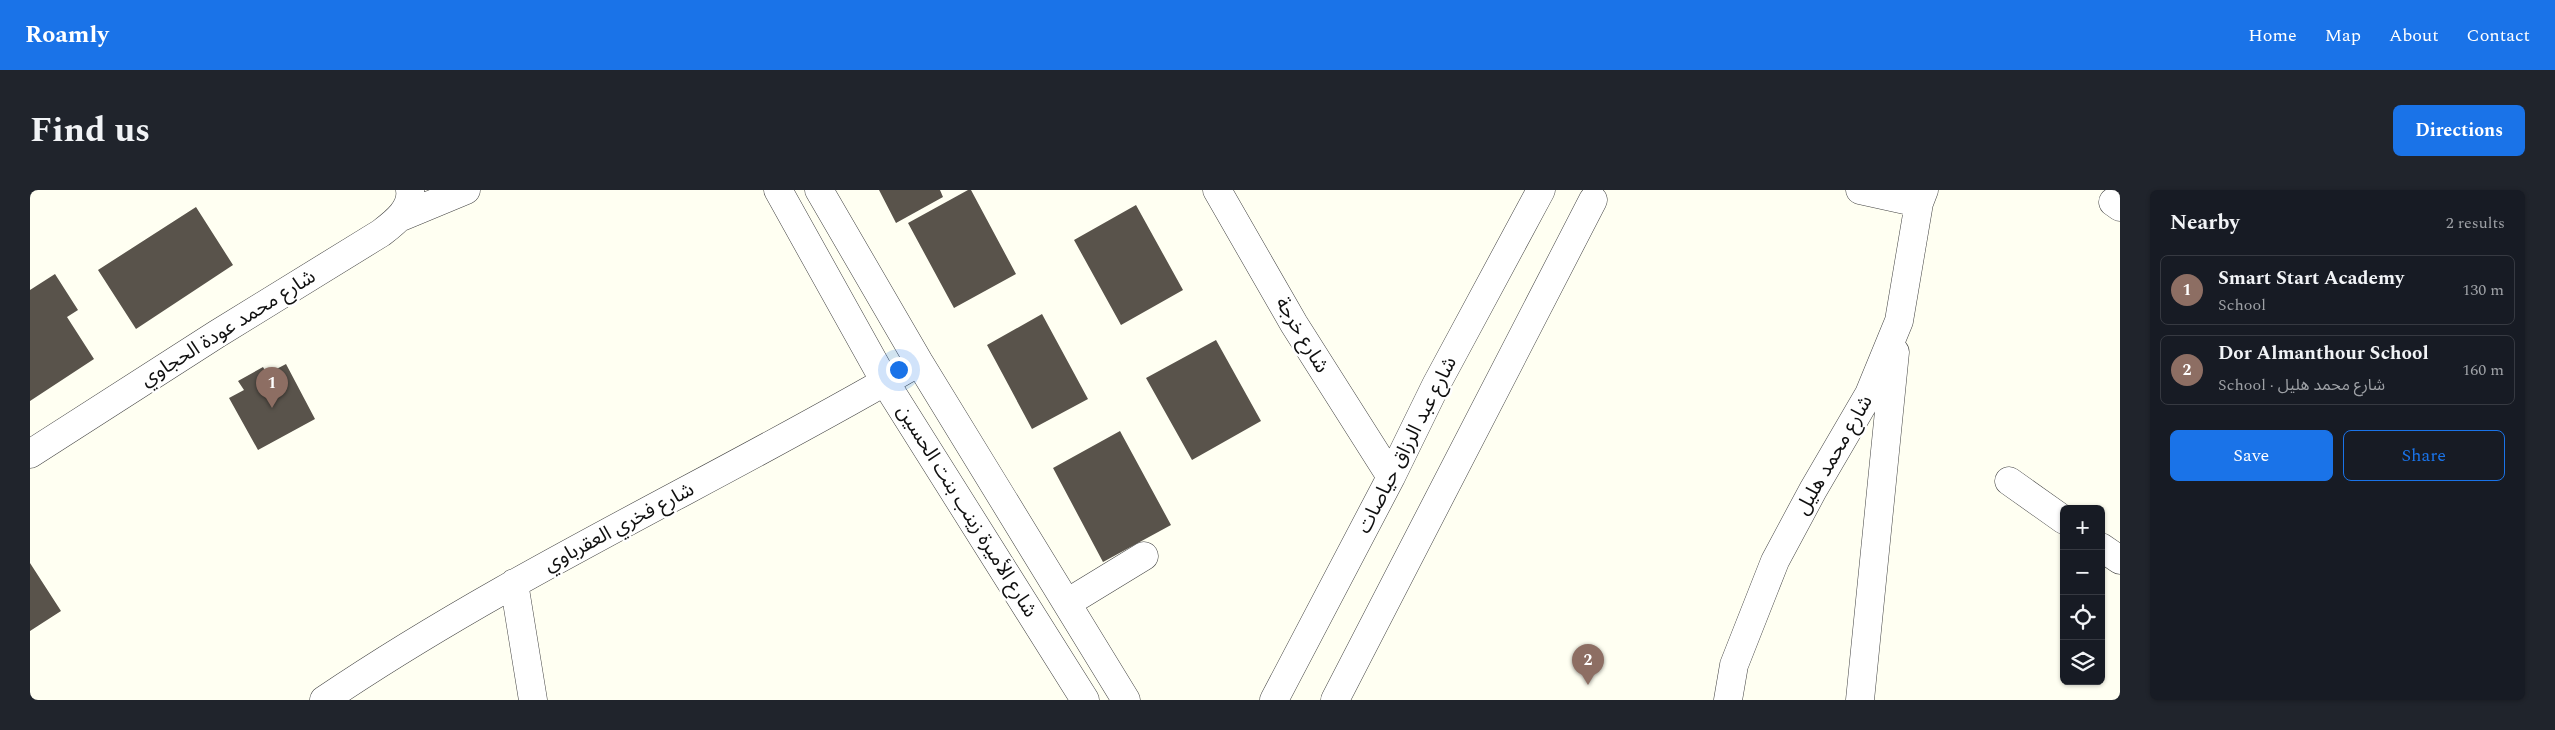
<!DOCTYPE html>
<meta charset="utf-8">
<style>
body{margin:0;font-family:Spectral,"Noto Sans Arabic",serif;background:#20242c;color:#f1f3f6}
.controls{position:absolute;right:15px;bottom:15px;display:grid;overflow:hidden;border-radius:8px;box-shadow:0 1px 4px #0004}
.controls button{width:45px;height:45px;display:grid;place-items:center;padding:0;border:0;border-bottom:1px solid #363941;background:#171b24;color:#f1f3f6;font:25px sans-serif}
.you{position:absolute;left:868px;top:179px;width:18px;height:18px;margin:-12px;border:4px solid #fff;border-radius:50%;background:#1a73e8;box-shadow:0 0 0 8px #1a73e833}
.badge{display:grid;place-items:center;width:32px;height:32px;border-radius:50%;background:#1a73e8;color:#fff;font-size:16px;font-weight:700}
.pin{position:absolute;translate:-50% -41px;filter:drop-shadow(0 1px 2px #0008)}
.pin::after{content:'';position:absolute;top:26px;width:18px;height:15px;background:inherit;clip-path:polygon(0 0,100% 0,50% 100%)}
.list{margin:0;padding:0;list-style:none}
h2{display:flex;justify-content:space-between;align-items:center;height:65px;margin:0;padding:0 20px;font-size:21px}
h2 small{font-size:16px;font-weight:400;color:#9ea1a6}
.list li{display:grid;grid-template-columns:32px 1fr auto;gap:15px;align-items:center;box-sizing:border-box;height:70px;margin:0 10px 10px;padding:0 10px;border:1px solid #363941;border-radius:8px}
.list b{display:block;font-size:19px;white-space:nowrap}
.list p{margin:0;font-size:16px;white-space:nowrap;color:#9ea1a6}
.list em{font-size:16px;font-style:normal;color:#9ea1a6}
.actions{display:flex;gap:10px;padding:15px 20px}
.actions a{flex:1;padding:11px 0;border:1px solid #1a73e8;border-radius:8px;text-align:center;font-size:18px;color:#1a73e8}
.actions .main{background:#1a73e8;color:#fff}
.icon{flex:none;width:28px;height:28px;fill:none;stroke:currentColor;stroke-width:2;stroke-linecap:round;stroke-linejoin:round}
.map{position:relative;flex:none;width:2090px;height:510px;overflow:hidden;border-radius:8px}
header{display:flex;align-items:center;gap:30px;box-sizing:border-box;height:70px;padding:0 25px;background:#1a73e8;color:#fff}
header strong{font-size:24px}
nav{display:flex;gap:28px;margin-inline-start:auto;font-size:18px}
.intro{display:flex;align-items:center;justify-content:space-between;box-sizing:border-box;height:120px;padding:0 30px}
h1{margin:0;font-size:35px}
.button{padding:12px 22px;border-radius:8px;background:#1a73e8;color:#fff;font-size:18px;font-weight:700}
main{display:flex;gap:30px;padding:0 30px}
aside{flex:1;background:#171b24;border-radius:8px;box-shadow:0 1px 4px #0004}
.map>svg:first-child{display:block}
</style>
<header>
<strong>Roamly</strong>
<nav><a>Home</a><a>Map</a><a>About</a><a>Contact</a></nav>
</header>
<div class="intro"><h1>Find us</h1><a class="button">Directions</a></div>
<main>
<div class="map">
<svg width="2090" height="510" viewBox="0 0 2090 510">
<rect width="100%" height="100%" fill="#fffff2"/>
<!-- building -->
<path fill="#59534b" d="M 849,0 L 910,0 L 913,7 L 866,33 Z
M 938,0 L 941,0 L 986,84 L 924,118 L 878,33 Z
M 1106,15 L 1153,100 L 1091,135 L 1044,50 Z
M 166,17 L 203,75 L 106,139 L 68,80 Z
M 25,84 L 48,120 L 37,127 L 64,169 L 0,211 L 0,100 Z
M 1012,124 L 1058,209 L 1002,239 L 957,155 Z
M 1186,150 L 1231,231 L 1162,270 L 1116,188 Z
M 256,174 L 285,229 L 228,260 L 199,208 L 214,200 L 208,191 L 233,177 L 237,184 Z
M 1090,241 L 1141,335 L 1073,372 L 1023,278 Z
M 0,373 L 31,421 L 0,441 Z"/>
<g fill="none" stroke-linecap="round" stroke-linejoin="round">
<!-- minor casing -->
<g stroke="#434343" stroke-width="29">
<path id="minor" d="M 748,0 L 855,192 L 1055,510
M 789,0 L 889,172 L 1096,510
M 1187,0 L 1264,134 L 1361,287
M 1830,0 L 1889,13
M 2083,12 L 2090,17
M 371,27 L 436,0
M 0,264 L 187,144 L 351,43 C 364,33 383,19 380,0
M 1979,291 L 2034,330
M 2071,357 L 2090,370
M 484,393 L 503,510
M 1037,413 L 1114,366
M 294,510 C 483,382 692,288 889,172
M 1244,510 L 1361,287 L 1406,195 L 1511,0
M 1305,510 L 1563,10
M 1698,510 L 1704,475 L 1745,371 L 1783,300 L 1839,204 L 1869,131 L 1889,13 L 1894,0
M 1830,510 L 1865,162"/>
</g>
<!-- minor -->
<use href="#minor" stroke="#fff" stroke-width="28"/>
</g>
<g text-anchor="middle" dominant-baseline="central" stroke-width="5" stroke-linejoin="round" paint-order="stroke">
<!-- street labels -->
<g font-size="20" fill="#101010" stroke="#fff">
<text transform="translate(198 138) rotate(-32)">شارع محمد عودة الحجاوي</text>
<text transform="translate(1272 145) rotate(59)">شارع خرجة</text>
<text transform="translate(1377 255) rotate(-63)">شارع عبد الرزاق حياصات</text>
<text transform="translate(1804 265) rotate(-60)">شارع محمد هليل</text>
<text transform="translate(937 321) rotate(58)">شارع الأميرة زينب بنت الحسين</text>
<text transform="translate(589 337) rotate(-28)">شارع فخري العقرباوي</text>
</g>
</g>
</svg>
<div class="controls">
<button>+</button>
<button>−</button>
<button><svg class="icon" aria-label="locate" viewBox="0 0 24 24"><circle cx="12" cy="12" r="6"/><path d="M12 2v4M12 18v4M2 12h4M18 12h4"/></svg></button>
<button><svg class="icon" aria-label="layers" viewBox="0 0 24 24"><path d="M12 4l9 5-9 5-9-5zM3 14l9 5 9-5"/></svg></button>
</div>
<div class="you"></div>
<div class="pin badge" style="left:242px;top:218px;background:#8d6e63">1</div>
<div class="pin badge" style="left:1558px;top:495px;background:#8d6e63">2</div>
</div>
<aside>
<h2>Nearby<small>2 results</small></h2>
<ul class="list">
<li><span class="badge" style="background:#8d6e63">1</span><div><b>Smart Start Academy</b><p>School</p></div><em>130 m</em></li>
<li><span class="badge" style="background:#8d6e63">2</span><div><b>Dor Almanthour School</b><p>School · شارع محمد هليل</p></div><em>160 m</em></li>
</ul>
<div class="actions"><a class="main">Save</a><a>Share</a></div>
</aside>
</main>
